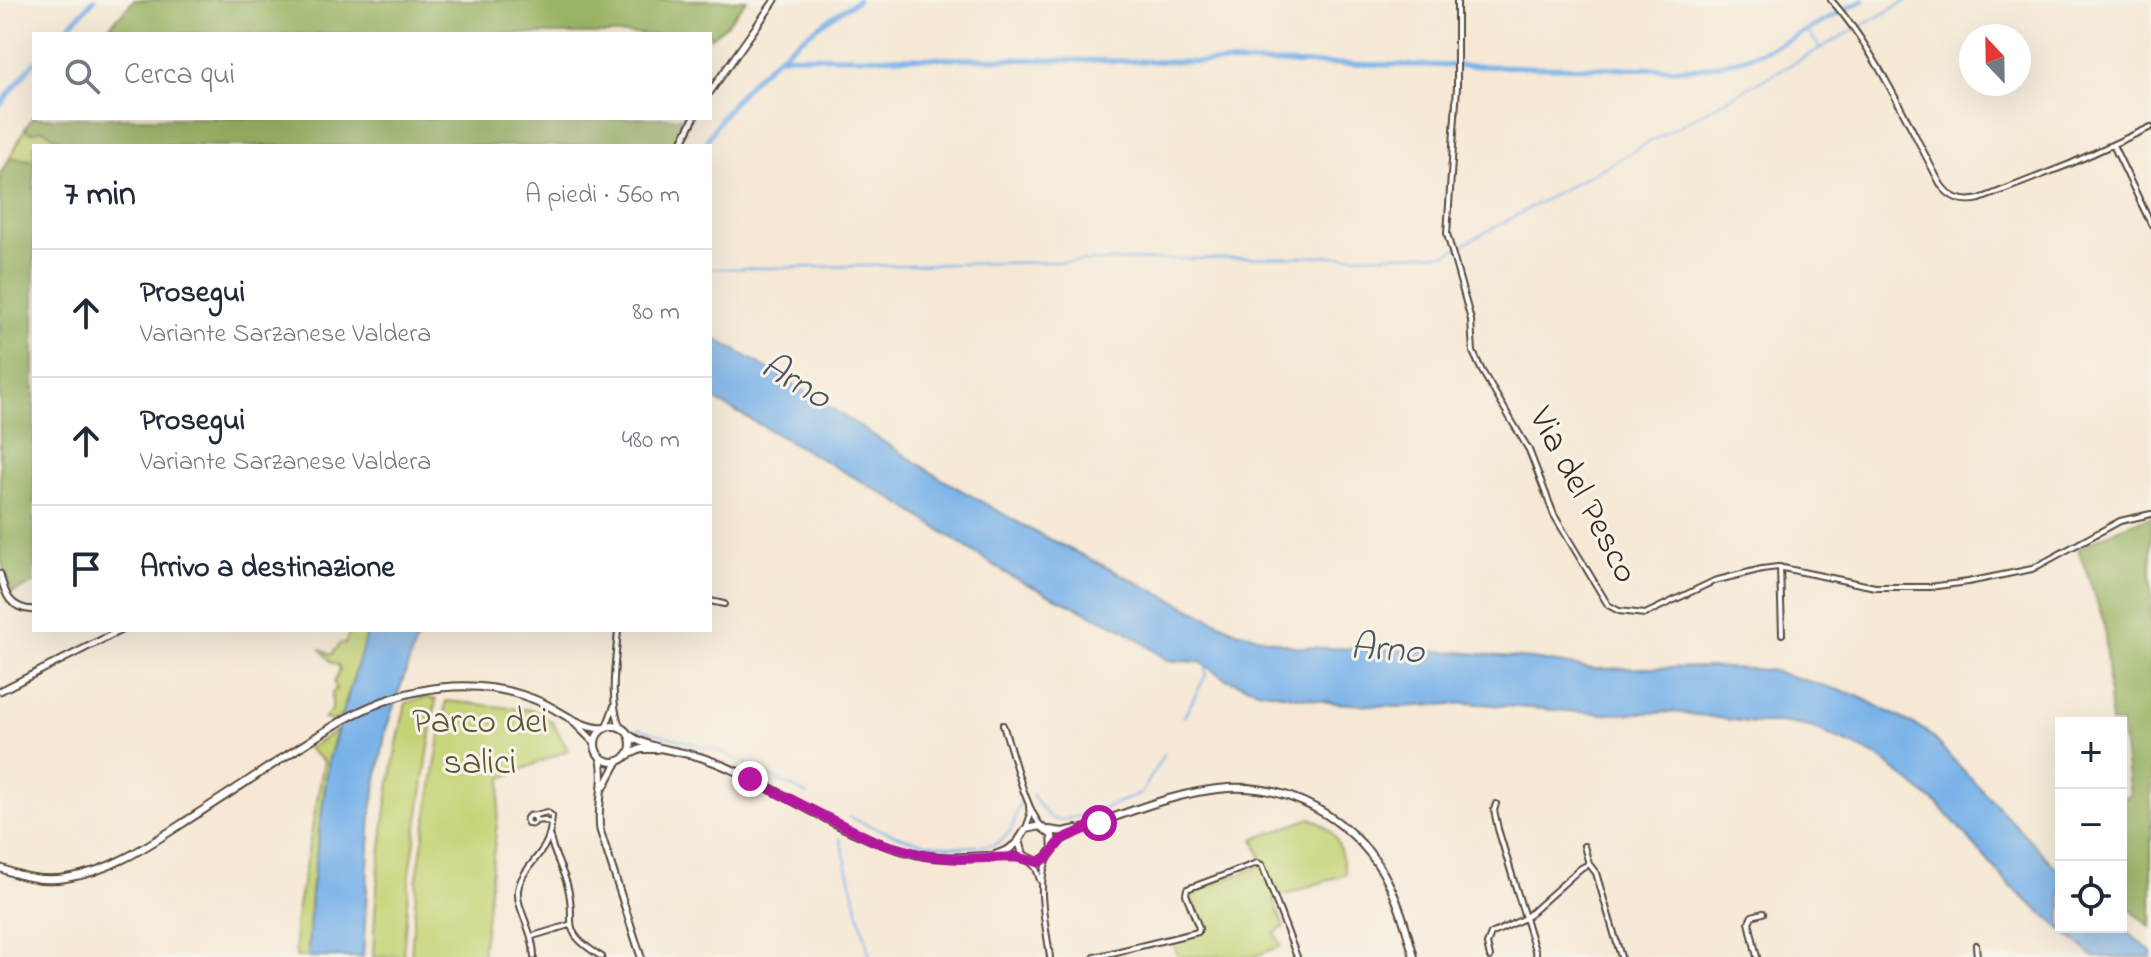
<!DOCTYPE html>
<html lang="it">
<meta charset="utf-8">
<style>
body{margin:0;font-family:"Indie Flower",sans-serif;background:#f2f2f3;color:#1f2937}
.controls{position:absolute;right:24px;bottom:24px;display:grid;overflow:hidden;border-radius:0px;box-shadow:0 8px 32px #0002}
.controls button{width:72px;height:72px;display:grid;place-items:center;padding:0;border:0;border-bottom:2px solid #e0e1e3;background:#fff;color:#1f2937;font:40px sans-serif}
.compass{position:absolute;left:1959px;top:24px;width:72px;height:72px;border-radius:50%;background:#fff;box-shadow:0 8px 32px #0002;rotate:338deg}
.stop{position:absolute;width:24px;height:24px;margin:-18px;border:6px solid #b5179e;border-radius:50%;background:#fff}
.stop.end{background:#b5179e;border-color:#fff;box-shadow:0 2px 8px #0008}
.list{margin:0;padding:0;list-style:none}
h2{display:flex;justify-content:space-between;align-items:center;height:104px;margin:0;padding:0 32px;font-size:34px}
h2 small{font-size:26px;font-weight:400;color:#747a83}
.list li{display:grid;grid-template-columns:52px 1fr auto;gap:24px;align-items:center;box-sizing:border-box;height:128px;padding:0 32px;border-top:2px solid #e0e1e3}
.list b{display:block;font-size:30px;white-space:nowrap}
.list p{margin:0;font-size:26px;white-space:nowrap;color:#747a83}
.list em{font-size:26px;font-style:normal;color:#747a83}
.icon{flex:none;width:44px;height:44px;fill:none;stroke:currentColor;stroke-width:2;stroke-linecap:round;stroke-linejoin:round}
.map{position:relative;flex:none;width:2151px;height:957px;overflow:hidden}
.search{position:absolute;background:#fff;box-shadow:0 8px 32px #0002;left:32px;top:32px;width:680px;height:88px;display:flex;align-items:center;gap:20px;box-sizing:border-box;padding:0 28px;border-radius:0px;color:#747a83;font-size:30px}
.panel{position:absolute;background:#fff;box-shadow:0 8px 32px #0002;left:32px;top:144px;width:680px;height:488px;border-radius:0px}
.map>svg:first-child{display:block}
</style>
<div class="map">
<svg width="2151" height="957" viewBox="0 0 2151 957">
<rect width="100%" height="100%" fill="#f7f3e8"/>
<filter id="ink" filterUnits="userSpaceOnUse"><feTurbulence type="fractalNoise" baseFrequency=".0125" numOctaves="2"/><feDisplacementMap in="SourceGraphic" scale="16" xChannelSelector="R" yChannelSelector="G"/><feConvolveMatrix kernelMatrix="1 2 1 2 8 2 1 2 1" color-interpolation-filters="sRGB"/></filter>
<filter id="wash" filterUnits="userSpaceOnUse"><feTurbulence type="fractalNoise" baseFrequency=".006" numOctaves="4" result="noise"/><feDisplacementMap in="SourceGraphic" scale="32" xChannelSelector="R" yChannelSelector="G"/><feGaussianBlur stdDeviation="1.8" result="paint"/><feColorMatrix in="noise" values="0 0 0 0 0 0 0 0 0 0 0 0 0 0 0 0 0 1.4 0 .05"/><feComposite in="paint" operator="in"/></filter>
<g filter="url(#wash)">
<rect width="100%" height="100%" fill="#f6e8d5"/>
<!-- green -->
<path fill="#c4d375" stroke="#807e4a" stroke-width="2" d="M 25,129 L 31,133 L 43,129 L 68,146 L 34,146 L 34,160 L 10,158 Z
M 350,630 L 368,630 L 365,641 L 341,716 L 332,721 L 324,719 L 332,710 L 332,693 L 336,689 L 334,682 L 340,670 L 338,665 L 332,663 L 320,648 L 331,655 L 341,643 L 345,644 Z
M 426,697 L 436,700 L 409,880 L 403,957 L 373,957 C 376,870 386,787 406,703 Z
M 446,701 L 533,710 L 553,723 L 568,750 L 502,778 L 482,957 L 411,957 L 417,877 Z
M 337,730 L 329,759 L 311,894 L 308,957 L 296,957 L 295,924 L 324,761 L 308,749 Z
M 1311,818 C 1341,834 1338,842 1346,874 L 1273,899 L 1284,927 L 1275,933 L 1281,946 L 1253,957 L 1178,957 L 1173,942 L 1203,932 L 1190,893 L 1264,865 L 1254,839 Z"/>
<!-- forest -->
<path fill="#9bb566" stroke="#6b7042" stroke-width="2" d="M 134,0 L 747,0 L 725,26 L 710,38 L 710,34 L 102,34 Z
M 34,114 L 34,118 L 691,118 L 676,146 L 68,146 L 43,129 L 31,133 L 25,129 Z
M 10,158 L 34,160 L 34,583 L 12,593 L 0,558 L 0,174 Z
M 2151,517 L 2151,927 L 2121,902 L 2121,799 L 2130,795 L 2121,723 L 2111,723 L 2104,622 L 2078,549 L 2118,528 Z"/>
<!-- water -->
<path fill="#79b2e9" stroke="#5a6e84" stroke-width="2" d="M 710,336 L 776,373 L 942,479 L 1035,532 L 1236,631 L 1297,647 L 1457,652 L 1532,659 L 1594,669 L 1709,667 L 1770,670 L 1856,695 L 1926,731 L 2061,873 L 2061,927 L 2121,926 L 2151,952 L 2151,957 L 2094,957 L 2010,886 L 1941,807 L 1876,755 L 1810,727 L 1788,723 L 1755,723 L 1675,712 L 1605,714 L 1468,703 L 1400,707 L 1335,703 L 1258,690 L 1226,679 L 1200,662 L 1167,660 L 1123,629 L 1012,577 L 893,499 L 710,397 Z
M 368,630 L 420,630 L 386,729 L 371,813 L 363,957 L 308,957 L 311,894 L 329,759 Z"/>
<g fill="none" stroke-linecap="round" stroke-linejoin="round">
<!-- stream -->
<path stroke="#79b2e9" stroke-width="2" d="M 1807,30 L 1820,48
M 710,269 L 1446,254 L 1908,0
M 1184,717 L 1206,675 L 1206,666
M 638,728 L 720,751 L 808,795
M 1032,794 C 1037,799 1043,813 1051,818 C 1063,827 1125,799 1141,794 L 1164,754
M 849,817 C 891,835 930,850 976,846 C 987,846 997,846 1005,837 C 1016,825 1016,810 1022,797
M 840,838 L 870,957"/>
<!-- canal -->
<path stroke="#79b2e9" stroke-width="5" d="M 61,34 L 94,0
M 778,56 L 1684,69 C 1752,66 1804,32 1863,0
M 0,105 L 34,62
M 704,146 C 739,80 797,39 858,0"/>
</g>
</g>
<g filter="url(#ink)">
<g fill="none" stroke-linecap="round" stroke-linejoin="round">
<!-- street casing -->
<g stroke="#574639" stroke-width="8">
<path id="street" d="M 1457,0 L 1457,87 L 1447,234 L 1471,320 L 1473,352 L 1482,371 L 1529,450 L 1554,515 L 1608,605 L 1619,611 L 1645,614 L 1714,581 L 1762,569 L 1778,567 L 1875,587 L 1929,587 L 1968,582 L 2032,569 L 2120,521 L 2151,514
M 1831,0 C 1876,50 1909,126 1941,185 C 1951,199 1963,203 1980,199 L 2070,164 L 2151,127
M 2113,145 L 2151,224
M 1780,567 L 1782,634
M 710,601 L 724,604
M 618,630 C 616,660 608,700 621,728
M 1003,725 C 1012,750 1025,809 1042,827
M 606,727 L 614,706
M 1496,804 L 1494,810 L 1498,829 L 1537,957
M526.5 820a4.5 4.5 0 1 1 9 0a4.5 4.5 0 1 1-9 0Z
M 532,816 L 547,812 L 552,816 C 551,827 550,837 544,847 C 536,860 520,874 518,890 C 516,909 534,931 534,957
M 535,821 L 543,820 L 551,824
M 1026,828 L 1030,817 L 1029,805
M 550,837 C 553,853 562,868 567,884 C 579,925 555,928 602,957
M 1584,846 L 1589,864
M 1049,857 C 1034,881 1047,930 1050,957
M 1028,860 L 1036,868 L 1040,880
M 533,936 L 569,925
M 1976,945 L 1977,957
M 1095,957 L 1198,932 L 1199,928 L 1186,894 L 1187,889 L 1257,863 L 1262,865 L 1297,957
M 1490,957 L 1487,944 L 1491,934 L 1525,918 L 1581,868 L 1589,864 L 1596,873 L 1621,957
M 1757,957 L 1749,922 L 1752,916 L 1763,913"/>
</g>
<!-- secondary casing -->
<g stroke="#574639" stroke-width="9">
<path id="secondary" d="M 710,92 L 775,0
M 680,146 L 694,118
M 0,574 C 5,595 10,609 34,610
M 0,691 L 121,630
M 600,756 C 607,781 596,805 600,830 L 641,957
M 604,787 L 618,761"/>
</g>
<!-- primary casing -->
<g stroke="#574639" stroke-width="10">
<path id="primary" d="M 574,722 L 594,742
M595 744a18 18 0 1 1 36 0a18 18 0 1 1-36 0Z
M 628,734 C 648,750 679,750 703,758 C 777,783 839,837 916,854 C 954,863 991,851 1026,858
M 626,756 L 641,749 L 657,749
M 1049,830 L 1063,832 L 1077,829
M 1053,850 L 1052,835 L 1040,826 L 1026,829 L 1019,840 L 1023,855 L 1038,862 C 1052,858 1052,845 1064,838 C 1074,832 1087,828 1098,823 C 1139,808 1183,791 1228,788 C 1289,784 1351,819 1382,871 C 1398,898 1406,928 1414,957
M 995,855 L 1008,850 L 1018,842
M 0,868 C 21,877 43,882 66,878 C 115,871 156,840 197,814 C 247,782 296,748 347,718 C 408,685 478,674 543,703 C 562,712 583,730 605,728"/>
</g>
<!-- street -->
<use href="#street" stroke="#fff" stroke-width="4"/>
<!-- secondary -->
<use href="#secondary" stroke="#fff" stroke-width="5"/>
<!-- primary -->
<use href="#primary" stroke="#fff" stroke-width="6"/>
</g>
</g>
<g fill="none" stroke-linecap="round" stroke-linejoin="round" filter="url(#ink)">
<!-- route -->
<path stroke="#b5179e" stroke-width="10" d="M 750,779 L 876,842 L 926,856 L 959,859 L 1015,857 L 1038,862 L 1047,858 L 1062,839 L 1099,823"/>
</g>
<g text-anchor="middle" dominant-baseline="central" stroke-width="6" stroke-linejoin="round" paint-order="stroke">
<!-- street labels -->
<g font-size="36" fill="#3b2a1e" stroke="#f7f3e8">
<text transform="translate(1582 496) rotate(62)">Via del Pesco</text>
</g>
<!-- park labels -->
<g font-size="36" fill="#5d5434" stroke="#f7f3e8">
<text x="480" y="723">Parco dei<tspan x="480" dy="41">salici</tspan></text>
</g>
<!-- water labels -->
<g font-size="38" font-style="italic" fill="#4e535b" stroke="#f7f3e8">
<text transform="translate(795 383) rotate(31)">Arno</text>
<text transform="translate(1387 651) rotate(4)">Arno</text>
</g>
</g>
</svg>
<div class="controls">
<button>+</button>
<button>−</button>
<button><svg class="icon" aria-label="locate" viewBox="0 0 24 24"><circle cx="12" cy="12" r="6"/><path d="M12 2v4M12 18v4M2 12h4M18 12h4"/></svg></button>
</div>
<svg class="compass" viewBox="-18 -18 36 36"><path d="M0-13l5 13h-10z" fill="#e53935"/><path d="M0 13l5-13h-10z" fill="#747a83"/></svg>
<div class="stop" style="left:1099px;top:823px"></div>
<div class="stop end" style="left:750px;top:779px"></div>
<div class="search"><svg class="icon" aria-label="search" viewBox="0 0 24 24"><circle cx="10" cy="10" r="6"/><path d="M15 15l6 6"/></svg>Cerca qui</div>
<section class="panel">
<h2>7 min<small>A piedi · 560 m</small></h2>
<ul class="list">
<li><svg class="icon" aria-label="ahead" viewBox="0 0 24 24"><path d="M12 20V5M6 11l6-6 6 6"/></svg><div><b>Prosegui</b><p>Variante Sarzanese Valdera</p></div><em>80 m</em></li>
<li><svg class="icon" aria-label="ahead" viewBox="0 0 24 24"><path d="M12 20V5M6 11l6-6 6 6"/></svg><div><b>Prosegui</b><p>Variante Sarzanese Valdera</p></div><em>480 m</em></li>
<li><svg class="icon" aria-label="arrive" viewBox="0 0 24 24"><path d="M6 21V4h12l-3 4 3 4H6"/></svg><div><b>Arrivo a destinazione</b></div></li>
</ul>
</section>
</div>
